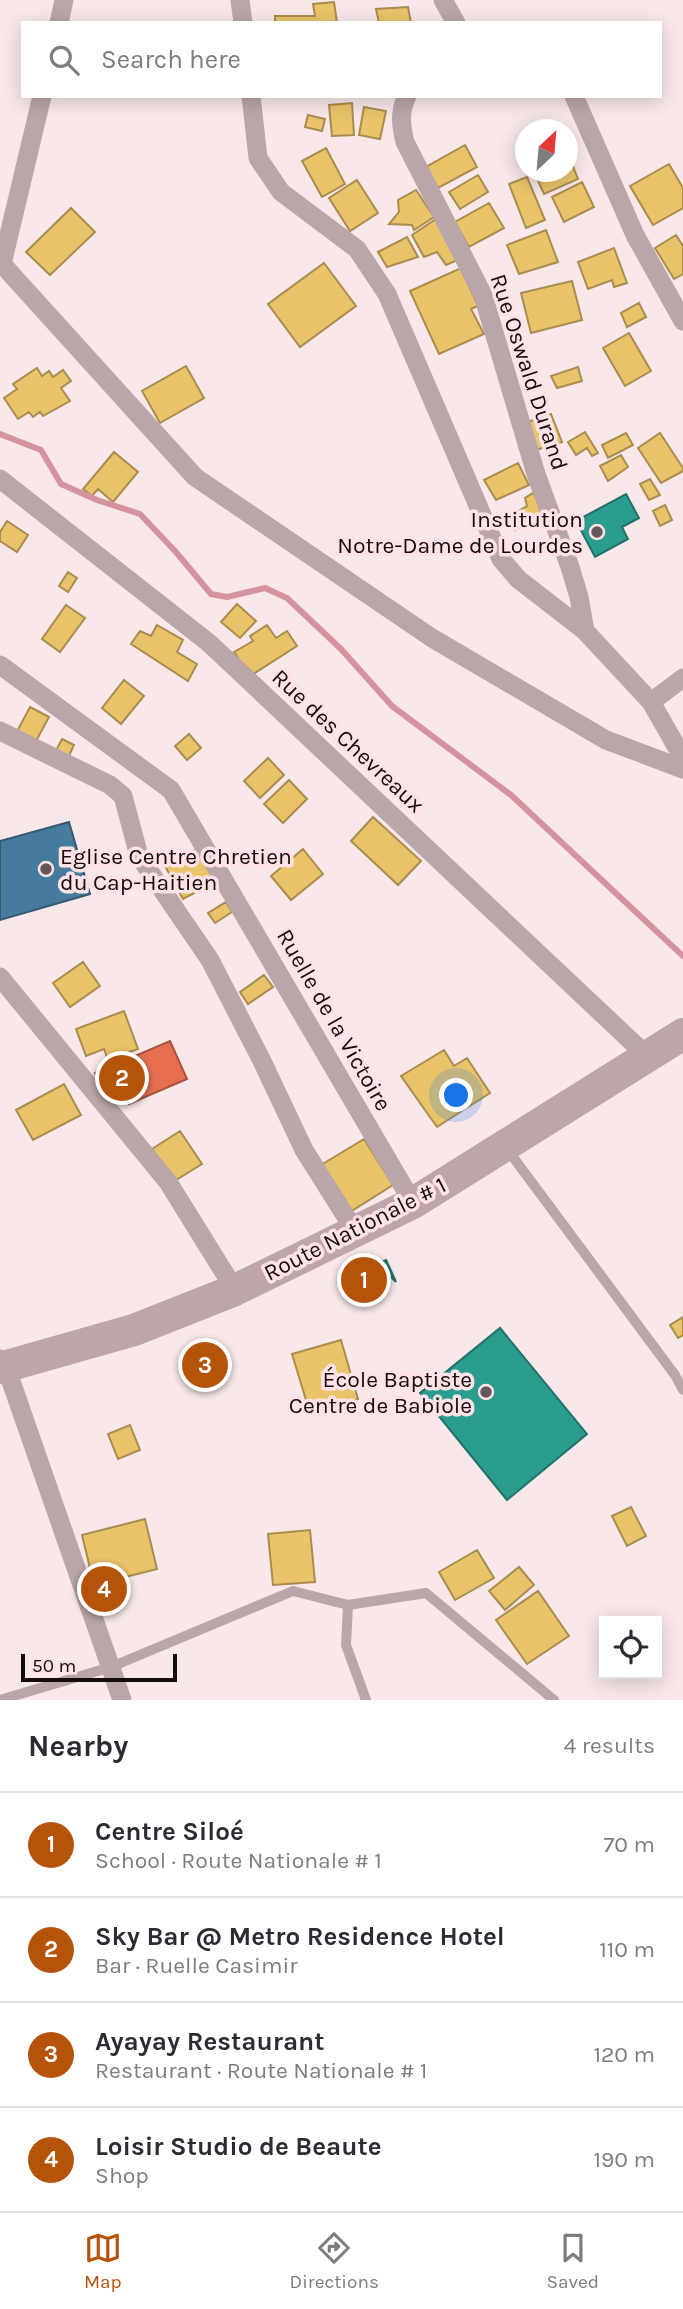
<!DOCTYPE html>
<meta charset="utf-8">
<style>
body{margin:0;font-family:Karla,sans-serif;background:#f2f2f3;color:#2b2b33}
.controls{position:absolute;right:21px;bottom:21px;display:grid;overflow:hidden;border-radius:0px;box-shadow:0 4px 18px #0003}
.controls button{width:63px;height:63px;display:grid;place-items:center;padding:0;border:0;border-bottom:2px solid #e1e1e2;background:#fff;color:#2b2b33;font:35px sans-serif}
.compass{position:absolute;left:515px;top:119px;width:63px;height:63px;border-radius:50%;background:#fff;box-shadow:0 4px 18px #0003;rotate:26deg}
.scale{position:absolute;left:21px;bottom:18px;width:156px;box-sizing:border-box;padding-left:7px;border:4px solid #140b0c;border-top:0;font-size:19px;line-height:24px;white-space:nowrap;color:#140b0c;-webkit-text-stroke:5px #ffe2e5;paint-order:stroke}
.you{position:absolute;left:457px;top:1096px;width:24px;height:24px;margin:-18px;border:5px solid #fff;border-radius:50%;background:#1a73e8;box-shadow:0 0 0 10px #1a73e833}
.badge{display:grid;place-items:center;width:46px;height:46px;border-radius:50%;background:#b45309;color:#fff;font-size:23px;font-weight:700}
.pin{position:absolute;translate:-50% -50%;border:4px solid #fff;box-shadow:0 2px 7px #0006}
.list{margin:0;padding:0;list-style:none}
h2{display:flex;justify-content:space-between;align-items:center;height:91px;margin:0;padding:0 28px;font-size:30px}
h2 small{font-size:23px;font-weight:400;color:#7c7c81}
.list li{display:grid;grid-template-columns:46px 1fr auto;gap:21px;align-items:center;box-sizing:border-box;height:105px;padding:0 28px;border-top:2px solid #e1e1e2}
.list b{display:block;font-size:26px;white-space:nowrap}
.list p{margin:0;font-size:23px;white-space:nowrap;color:#7c7c81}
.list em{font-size:23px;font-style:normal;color:#7c7c81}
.icon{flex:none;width:38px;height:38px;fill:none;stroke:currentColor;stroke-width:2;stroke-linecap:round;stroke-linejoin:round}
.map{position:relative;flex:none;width:683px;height:1700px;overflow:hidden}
.search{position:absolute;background:#fff;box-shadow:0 4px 18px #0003;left:21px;right:21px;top:21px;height:77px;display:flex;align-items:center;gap:18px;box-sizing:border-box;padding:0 24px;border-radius:0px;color:#7c7c81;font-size:26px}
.sheet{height:511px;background:#fff}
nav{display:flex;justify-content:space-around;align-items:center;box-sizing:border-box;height:98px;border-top:2px solid #e1e1e2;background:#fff;font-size:19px;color:#7c7c81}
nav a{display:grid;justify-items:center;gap:4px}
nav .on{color:#b45309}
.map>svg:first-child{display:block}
</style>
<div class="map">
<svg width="683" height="1700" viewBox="0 0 683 1700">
<rect width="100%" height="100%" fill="#f9e8ea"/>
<!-- homes -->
<path fill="#e9c46a" stroke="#a98c4e" stroke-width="2" d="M 334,2 L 337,23 L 275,23 L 275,16 L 315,16 L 313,4 Z
M 408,7 L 411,23 L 379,23 L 376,9 Z
M 352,103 L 354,135 L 332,136 L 329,105 Z
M 364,107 L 386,111 L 380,139 L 359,135 Z
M 308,115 L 325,119 L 322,131 L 305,127 Z
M 465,145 L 477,167 L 438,188 L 426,167 Z
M 326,148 L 345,184 L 322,197 L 302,161 Z
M 568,154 L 578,179 L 544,194 L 534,172 L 568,172 Z
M 669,164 L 683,188 L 683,208 L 653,225 L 630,186 Z
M 478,175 L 488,192 L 460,209 L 449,192 Z
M 527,177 L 545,220 L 526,228 L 509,184 Z
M 357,180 L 378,213 L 350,231 L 329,198 Z
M 582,182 L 594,207 L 564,222 L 552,197 Z
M 416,190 L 434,217 L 414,230 L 412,225 L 389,224 L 399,212 L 398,200 Z
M 489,203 L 504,228 L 469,247 L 455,222 Z
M 71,208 L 95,232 L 50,275 L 26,252 Z
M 436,219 L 460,259 L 446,265 L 437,252 L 424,257 L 412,235 Z
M 546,230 L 558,262 L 519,274 L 507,245 Z
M 676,235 L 683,246 L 683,274 L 674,279 L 655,248 Z
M 407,237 L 418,257 L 387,267 L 378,252 Z
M 614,248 L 627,283 L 614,287 L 612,280 L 588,289 L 578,262 Z
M 324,263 L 356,306 L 300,347 L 268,304 Z
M 461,268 L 478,306 L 471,309 L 484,334 L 439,354 L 410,291 Z
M 572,281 L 582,320 L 531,333 L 521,293 Z
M 639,303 L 646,317 L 627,327 L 621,313 Z
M 629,333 L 651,371 L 625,386 L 603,348 Z
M 186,366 L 204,398 L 160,423 L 142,391 Z
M 578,367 L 582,381 L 557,388 L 551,376 Z
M 37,368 L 42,376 L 49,371 L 53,377 L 63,370 L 71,381 L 61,388 L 70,401 L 43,416 L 40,412 L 33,417 L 29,412 L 18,419 L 4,398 L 17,389 L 13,384 Z
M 551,414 L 562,442 L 533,451 L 525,423 Z
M 585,432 L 598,453 L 592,456 L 587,448 L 576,455 L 568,442 Z
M 626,433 L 633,445 L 608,458 L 602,445 Z
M 660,433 L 683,468 L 683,471 L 661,483 L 638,448 Z
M 114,452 L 138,472 L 113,502 L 98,489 L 92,496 L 83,489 Z
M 621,455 L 628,467 L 608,481 L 600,466 Z
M 518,463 L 529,485 L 496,500 L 484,480 Z
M 650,479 L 660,495 L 649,500 L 640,484 Z
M 533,493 L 545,513 L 515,530 L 508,517 L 527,506 L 525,498 Z
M 665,505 L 672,520 L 660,526 L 653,511 Z
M 7,521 L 28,535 L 17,552 L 0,541 L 0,532 Z
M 68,572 L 77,578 L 68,592 L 59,586 Z
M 237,604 L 256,621 L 240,638 L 221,622 Z
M 66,605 L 85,618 L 60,652 L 42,639 Z
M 157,625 L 183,640 L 177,652 L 197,664 L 188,681 L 131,644 L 140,631 L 151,636 Z
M 267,625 L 276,638 L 287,631 L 297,646 L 250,676 L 234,652 L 253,641 L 250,636 Z
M 124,680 L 144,696 L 121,724 L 102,708 Z
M 30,707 L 49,717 L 34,745 L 15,735 Z
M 189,734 L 201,748 L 187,760 L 175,746 Z
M 62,739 L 74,745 L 66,762 L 53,756 Z
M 268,758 L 284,775 L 260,798 L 244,781 Z
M 289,780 L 307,799 L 283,823 L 264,804 Z
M 373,817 L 421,861 L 398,885 L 351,841 Z
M 197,849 L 215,882 L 183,899 L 165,866 Z
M 303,849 L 323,874 L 291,900 L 271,876 Z
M 226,902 L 232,912 L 215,923 L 208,913 Z
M 83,962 L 100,986 L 70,1007 L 53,983 Z
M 264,975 L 273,987 L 248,1004 L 240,992 Z
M 124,1011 L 138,1049 L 108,1060 L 104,1049 L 86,1056 L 76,1029 Z
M 444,1050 L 454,1066 L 467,1058 L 490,1093 L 437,1127 L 401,1076 Z
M 64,1084 L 81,1115 L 33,1140 L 16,1110 Z
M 180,1131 L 202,1164 L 173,1182 L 152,1149 Z
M 364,1139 L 393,1185 L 350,1212 L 321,1165 Z
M 683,1317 L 683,1335 L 678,1338 L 670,1325 Z
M 341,1340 L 358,1399 L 310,1413 L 292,1354 Z
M 130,1425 L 140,1450 L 118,1459 L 108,1434 Z
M 631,1507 L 646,1536 L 627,1546 L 612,1516 Z
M 145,1519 L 157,1569 L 94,1585 L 82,1535 Z
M 310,1530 L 315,1582 L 273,1585 L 268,1534 Z
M 477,1550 L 494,1578 L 455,1600 L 439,1572 Z
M 519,1567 L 534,1585 L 505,1610 L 489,1591 Z
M 538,1591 L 569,1636 L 527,1664 L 496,1620 Z"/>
<!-- shops -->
<path fill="#e76f51" stroke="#a8513c" stroke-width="2" d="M 170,1041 L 187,1079 L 129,1104 L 123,1090 L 105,1098 L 95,1073 Z"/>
<!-- schools -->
<path fill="#2a9d8f" stroke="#237168" stroke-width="2" d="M 626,494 L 639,518 L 622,527 L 628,539 L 595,557 L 576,521 Z
M 386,1260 L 396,1282 L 390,1276 L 373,1285 L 374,1295 L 356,1304 L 342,1280 Z
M 500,1328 L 587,1434 L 507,1500 L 420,1393 Z"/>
<!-- public -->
<path fill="#457b9d" stroke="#365972" stroke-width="2" d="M 69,822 L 90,894 L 0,920 L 0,841 Z"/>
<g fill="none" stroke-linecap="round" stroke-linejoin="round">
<!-- stream -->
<path stroke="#d4939e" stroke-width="6" d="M 0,434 L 41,450 L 61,484 L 97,500 L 140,514 L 175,551 L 211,594 L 227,597 L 265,588 L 287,598 L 341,649 L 392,706 L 511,795 L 683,956"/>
<!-- service -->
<path stroke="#baa6a9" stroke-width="10" d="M 507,1149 L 675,1375 L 683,1390
M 348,1605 L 346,1645 L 366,1700
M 0,1700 L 111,1667 L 293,1591 L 348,1605 L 426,1593 L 554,1700"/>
<!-- minor -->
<path stroke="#baa6a9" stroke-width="19" d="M 240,0 L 243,23
M 443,0 L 456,23
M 59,23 L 64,0
M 42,96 L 2,264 L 195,477 L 432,638 L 606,740 L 683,769
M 251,96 L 258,158 L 281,192 L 357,249 L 387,294 L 501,559 L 518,579 L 585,631 L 651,702 L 683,758
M 407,96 C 399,112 401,126 405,142 L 483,295 L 536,474 L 570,567 L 579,597 L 585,631
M 574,96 L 635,235 L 683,321
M 0,479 L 209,643 L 647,1056
M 0,665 L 171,790 L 413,1203
M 651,702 L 683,678
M 0,731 L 110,785 L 123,796 L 139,856 L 210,960 L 262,1061 L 304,1150 L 355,1231
M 0,977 L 168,1182 L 235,1290
M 0,1359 L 6,1367 L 122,1700"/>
<!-- primary -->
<path stroke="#bda5a9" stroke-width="32" d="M 0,1368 L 134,1330 L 235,1290 L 413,1203 L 683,1034"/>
</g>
<!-- markers -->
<g fill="#64585a" stroke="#ffe2e5" stroke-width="2.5">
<circle cx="597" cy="532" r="7"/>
<circle cx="46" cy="869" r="7"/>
<circle cx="486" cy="1392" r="7"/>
</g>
<g text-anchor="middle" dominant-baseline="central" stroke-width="7" stroke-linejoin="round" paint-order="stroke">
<!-- street labels -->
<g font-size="23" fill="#140b0c" stroke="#ffe2e5">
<text transform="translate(529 372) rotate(72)">Rue Oswald Durand</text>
<text transform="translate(348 741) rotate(43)">Rue des Chevreaux</text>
<text transform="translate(334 1020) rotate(60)">Ruelle de la Victoire</text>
<text transform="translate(355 1229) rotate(-27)">Route Nationale # 1</text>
</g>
<!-- poi labels -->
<g font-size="23" fill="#140b0c" stroke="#ffe2e5" text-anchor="end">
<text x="583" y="519">Institution<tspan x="583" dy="26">Notre-Dame de Lourdes</tspan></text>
<text x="60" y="856" text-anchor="start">Eglise Centre Chretien<tspan x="60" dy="26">du Cap-Haitien</tspan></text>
<text x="472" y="1379">École Baptiste<tspan x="472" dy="26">Centre de Babiole</tspan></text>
</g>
</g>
</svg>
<div class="controls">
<button><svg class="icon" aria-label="locate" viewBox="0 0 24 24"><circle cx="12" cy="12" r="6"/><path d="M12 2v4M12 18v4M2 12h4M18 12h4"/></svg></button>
</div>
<svg class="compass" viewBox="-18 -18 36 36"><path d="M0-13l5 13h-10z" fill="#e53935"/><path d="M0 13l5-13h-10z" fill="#7c7c81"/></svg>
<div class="scale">50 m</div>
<div class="you"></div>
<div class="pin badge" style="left:364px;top:1280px">1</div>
<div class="pin badge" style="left:122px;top:1078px">2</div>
<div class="pin badge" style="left:205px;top:1365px">3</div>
<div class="pin badge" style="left:104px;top:1589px">4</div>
<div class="search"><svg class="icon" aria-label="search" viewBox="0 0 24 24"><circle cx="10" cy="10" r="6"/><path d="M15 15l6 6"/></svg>Search here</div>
</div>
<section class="sheet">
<h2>Nearby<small>4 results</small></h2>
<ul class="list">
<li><span class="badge">1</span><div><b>Centre Siloé</b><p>School · Route Nationale # 1</p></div><em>70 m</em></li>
<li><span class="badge">2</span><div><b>Sky Bar @ Metro Residence Hotel</b><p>Bar · Ruelle Casimir</p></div><em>110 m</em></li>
<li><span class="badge">3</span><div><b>Ayayay Restaurant</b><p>Restaurant · Route Nationale # 1</p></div><em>120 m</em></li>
<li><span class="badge">4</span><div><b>Loisir Studio de Beaute</b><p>Shop</p></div><em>190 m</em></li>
</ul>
</section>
<nav>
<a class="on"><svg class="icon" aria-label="map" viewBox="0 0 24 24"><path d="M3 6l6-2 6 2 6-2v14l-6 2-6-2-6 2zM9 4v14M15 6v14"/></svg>Map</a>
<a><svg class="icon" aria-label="directions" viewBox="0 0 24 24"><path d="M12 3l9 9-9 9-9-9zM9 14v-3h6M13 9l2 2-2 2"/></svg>Directions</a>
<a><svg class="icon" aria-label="saved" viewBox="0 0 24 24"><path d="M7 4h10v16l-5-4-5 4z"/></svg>Saved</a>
</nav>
